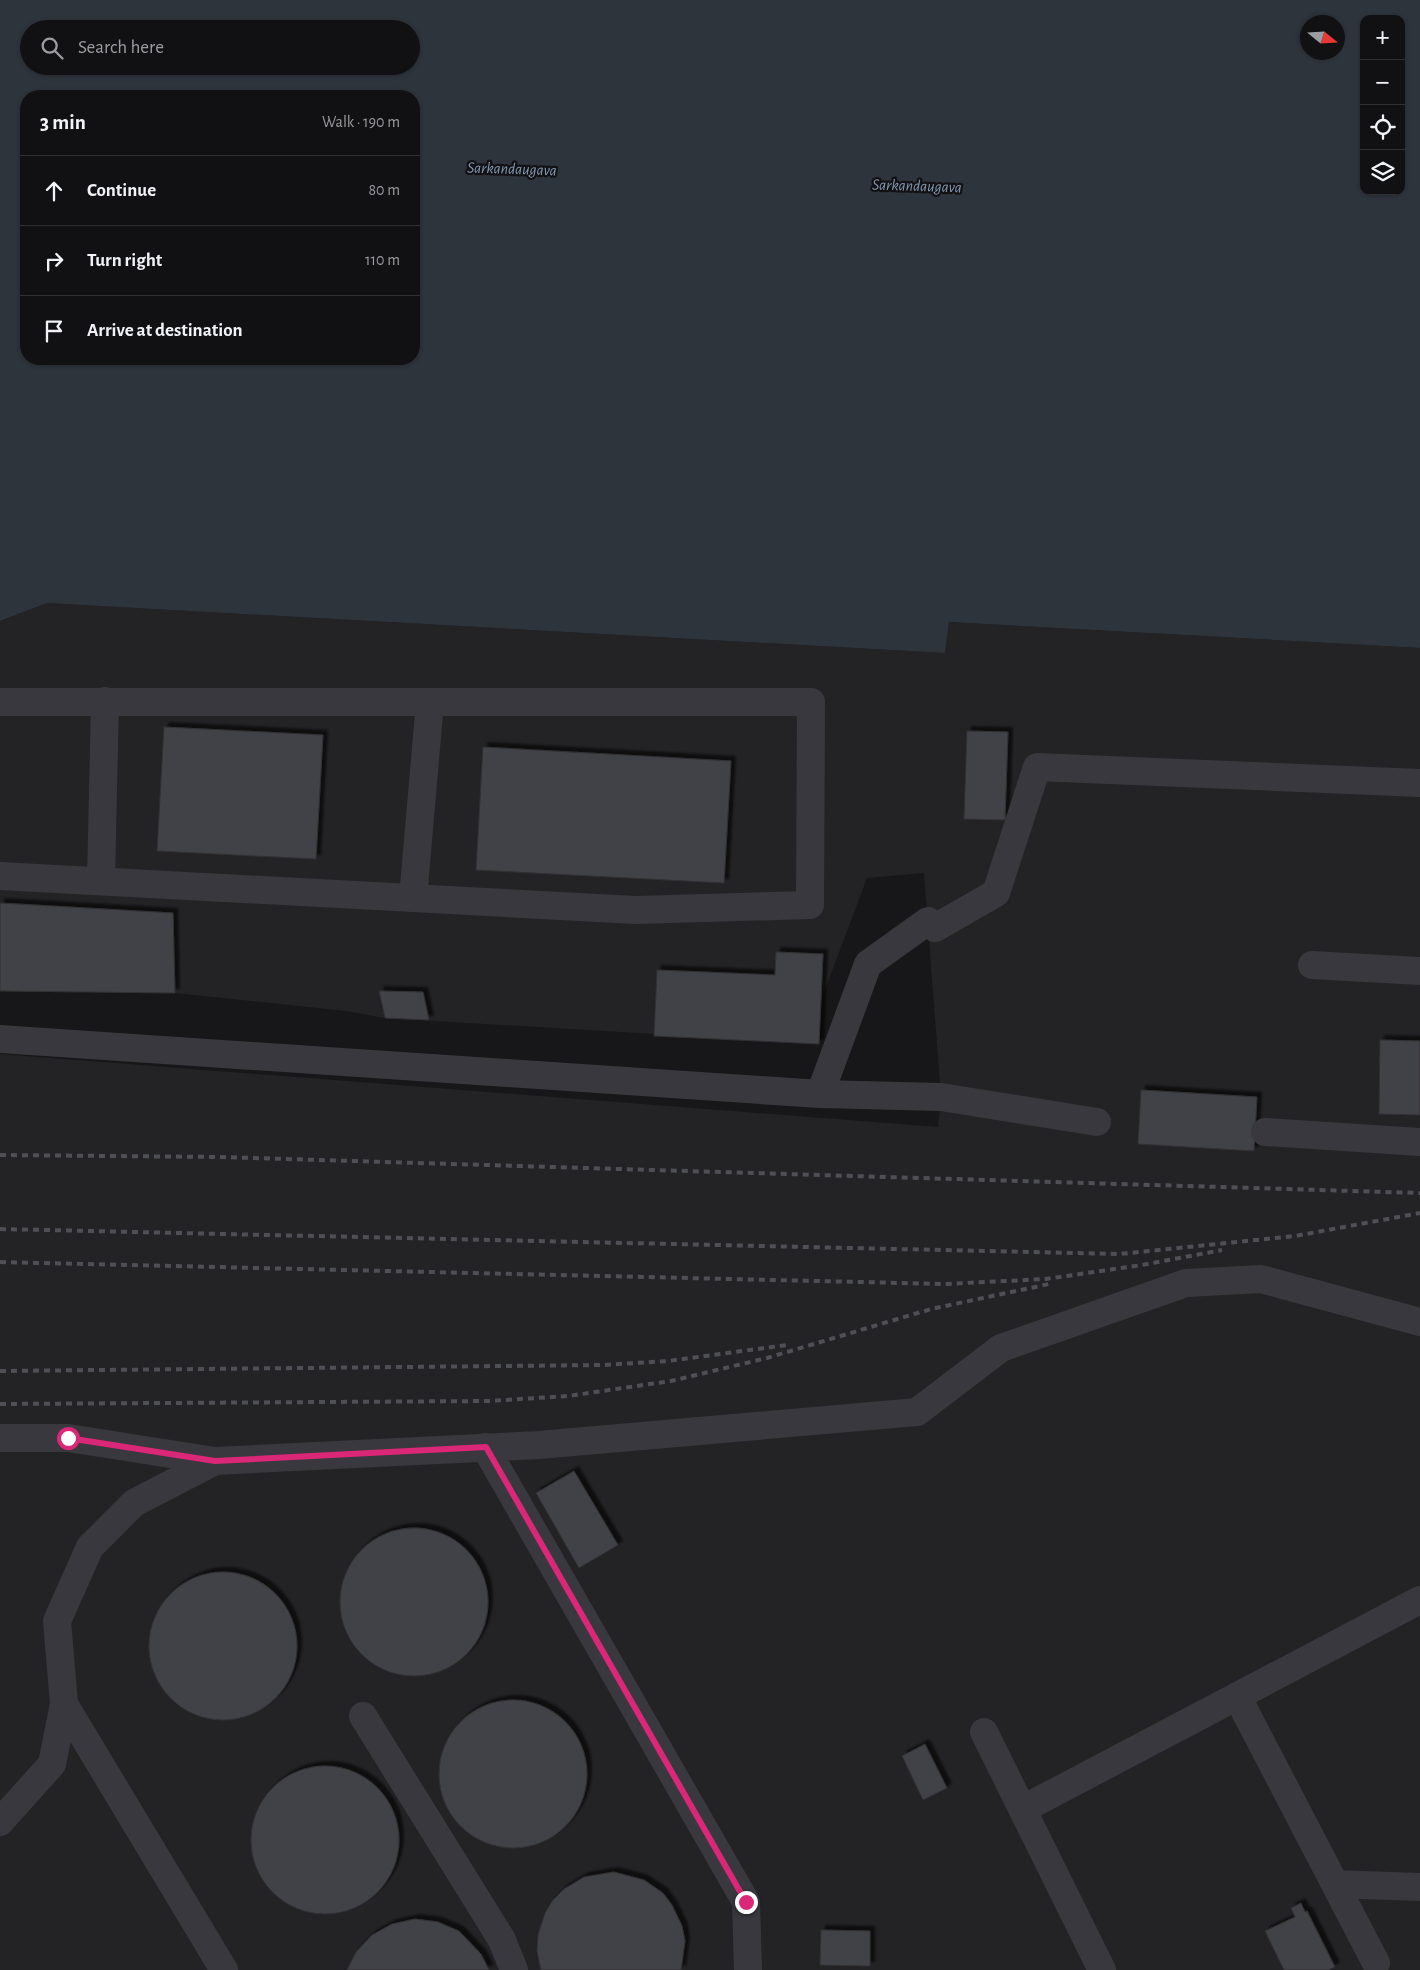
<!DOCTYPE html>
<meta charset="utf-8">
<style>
body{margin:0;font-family:"Alegreya Sans",sans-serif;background:#1a1a1c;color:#f1f3f6}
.controls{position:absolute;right:15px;top:15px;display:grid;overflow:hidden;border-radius:10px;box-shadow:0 1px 4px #0004}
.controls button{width:45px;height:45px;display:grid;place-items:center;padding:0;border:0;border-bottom:1px solid #303133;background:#111113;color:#f1f3f6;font:25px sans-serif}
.compass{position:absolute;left:1300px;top:15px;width:45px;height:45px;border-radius:50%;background:#111113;box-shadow:0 1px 4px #0004;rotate:108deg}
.stop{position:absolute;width:15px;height:15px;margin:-11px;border:4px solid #db2777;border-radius:50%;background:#fff}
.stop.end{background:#db2777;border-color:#fff;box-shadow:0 1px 5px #0008}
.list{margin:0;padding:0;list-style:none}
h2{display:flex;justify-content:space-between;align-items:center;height:65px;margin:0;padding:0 20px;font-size:21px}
h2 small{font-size:16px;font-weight:400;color:#9c9da0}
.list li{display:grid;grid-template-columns:32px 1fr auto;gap:15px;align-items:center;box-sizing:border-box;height:70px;padding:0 20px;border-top:1px solid #303133}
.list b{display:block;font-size:19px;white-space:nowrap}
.list em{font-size:16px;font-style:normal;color:#9c9da0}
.icon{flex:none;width:28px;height:28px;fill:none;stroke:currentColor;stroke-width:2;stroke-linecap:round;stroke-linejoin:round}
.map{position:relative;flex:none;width:1420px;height:1970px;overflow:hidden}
.search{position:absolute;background:#111113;box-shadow:0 1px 4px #0004;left:20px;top:20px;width:400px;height:55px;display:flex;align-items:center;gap:12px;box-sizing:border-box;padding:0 18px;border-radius:28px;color:#9c9da0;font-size:19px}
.panel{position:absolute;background:#111113;box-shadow:0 1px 4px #0004;left:20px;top:90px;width:400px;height:275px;border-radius:20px}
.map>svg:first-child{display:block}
</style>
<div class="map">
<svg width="1420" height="1970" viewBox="0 0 1420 1970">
<defs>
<filter id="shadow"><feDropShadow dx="4.5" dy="-4.5" stdDeviation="1" flood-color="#0009"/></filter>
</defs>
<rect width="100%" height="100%" fill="#171719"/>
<!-- built -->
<path fill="#232326" d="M 47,603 L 945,653 L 949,622 L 1420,648 L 1420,1970 L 0,1970 L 0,1054 L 938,1127 L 941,1097 L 924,873 L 867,878 L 805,1043 L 385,1018 L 346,1011 L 175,993 L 0,991 L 0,621 Z"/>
<!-- water -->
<path fill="#2e343c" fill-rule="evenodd" d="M 0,0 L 1420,0 L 1420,648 L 949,622 L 945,653 L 47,603 L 0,621 ZM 1364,19 L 1401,19 L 1401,191 L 1364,191 ZM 1308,22 L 1338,22 L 1338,52 L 1308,52 ZM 29,29 L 411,29 L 411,66 L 29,66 ZM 26,96 L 414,96 L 414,359 L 26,359 Z"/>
<!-- building -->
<path fill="#414246" stroke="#313135" filter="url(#shadow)" d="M 164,727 L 323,735 L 316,859 L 157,851 Z
M 967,731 L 1008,732 L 1005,820 L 964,819 Z
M 483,747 L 731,761 L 724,883 L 476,870 Z
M 0,903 L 173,913 L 175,993 L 0,991 Z
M 776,952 L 823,954 L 819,1044 L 654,1036 L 657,970 L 775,975 Z
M 379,991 L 423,992 L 429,1020 L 385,1018 Z
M 1380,1040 L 1420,1041 L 1420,1115 L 1379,1114 Z
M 1141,1090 L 1257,1097 L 1254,1151 L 1138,1144 Z
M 574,1471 L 618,1545 L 579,1568 L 536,1493 Z
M340 1602a74 74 0 1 1 148 0a74 74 0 1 1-148 0Z
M149 1646a74 74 0 1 1 148 0a74 74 0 1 1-148 0Z
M439 1774a74 74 0 1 1 148 0a74 74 0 1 1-148 0Z
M 925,1744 L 947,1788 L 923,1800 L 902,1756 Z
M251 1840a74 74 0 1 1 148 0a74 74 0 1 1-148 0Z
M 614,1872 L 644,1880 L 663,1893 L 672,1905 L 682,1926 L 685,1941 L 681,1970 L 541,1970 L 537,1951 L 538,1935 L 545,1913 L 553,1900 L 564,1889 L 584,1877 Z
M 1301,1903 L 1305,1912 L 1307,1911 L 1335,1967 L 1328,1970 L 1284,1970 L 1265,1931 L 1295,1917 L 1291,1908 Z
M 415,1919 L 438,1922 L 459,1931 L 481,1954 L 489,1970 L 347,1970 L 356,1952 L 372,1935 L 392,1924 Z
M 821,1930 L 870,1931 L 870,1966 L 820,1965 Z"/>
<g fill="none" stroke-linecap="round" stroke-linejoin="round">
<!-- minor -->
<path stroke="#38383e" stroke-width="28" d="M 0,702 L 811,702 L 810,905 L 636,910 L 0,876
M 101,881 L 105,701
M 413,898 L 430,702
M 1312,965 L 1420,971
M 0,1039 L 820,1094 L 941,1097 L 1097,1122
M 820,1094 L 868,964 L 928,921 L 935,928 L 996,893 L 1037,767 L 1420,783
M 1265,1132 L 1420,1142
M 0,1438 L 68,1438 L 215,1461 L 539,1445 L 917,1412 L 1001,1348 L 1186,1283 L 1261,1279 L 1420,1322
M 485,1447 L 746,1902 L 748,1970
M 1237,1696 L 1376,1963
M 64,1704 L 224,1970
M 363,1716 L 502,1940 L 514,1970
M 984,1732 L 1102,1970
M 1023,1809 L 1420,1600
M 0,1822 L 52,1764 L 64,1704 L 57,1621 L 90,1547 L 134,1503 L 215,1461
M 1335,1884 L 1420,1887"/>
<!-- rail -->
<path stroke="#4f5056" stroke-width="4" stroke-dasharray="6 5" stroke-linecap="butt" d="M 0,1155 L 219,1157 L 1420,1193
M 0,1229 L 1120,1254 L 1295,1236 L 1420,1213
M 0,1262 L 945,1284 L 1046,1279 L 1142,1265 L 1222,1250
M 0,1371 L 603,1365 L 668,1361 L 787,1345
M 0,1404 L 489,1401 L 568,1396 L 671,1381 L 767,1358 L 931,1309 L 1049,1284"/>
</g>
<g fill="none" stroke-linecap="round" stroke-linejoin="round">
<!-- route -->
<path stroke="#db2777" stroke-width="6" d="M 68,1438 L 215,1461 L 486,1447 L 746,1902"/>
</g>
<g text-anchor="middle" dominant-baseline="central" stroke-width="4.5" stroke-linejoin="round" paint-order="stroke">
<!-- water labels -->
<g font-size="16" font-style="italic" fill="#8397b1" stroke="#121214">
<text transform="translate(512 169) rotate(2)">Sarkandaugava</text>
<text transform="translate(917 186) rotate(2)">Sarkandaugava</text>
</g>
</g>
</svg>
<div class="controls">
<button>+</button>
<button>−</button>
<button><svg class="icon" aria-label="locate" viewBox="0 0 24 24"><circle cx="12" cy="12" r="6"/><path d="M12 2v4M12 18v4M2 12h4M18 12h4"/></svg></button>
<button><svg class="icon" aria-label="layers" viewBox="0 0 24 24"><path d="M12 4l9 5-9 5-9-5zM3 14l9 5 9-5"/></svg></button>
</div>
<svg class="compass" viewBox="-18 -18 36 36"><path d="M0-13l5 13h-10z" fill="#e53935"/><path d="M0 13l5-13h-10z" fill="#9c9da0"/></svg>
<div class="stop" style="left:68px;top:1438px"></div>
<div class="stop end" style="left:746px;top:1902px"></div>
<div class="search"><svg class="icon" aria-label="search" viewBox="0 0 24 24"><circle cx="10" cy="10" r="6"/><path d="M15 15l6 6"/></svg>Search here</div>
<section class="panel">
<h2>3 min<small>Walk · 190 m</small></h2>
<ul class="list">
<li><svg class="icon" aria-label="ahead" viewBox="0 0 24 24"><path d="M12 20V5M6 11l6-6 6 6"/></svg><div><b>Continue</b></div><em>80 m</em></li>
<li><svg class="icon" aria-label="right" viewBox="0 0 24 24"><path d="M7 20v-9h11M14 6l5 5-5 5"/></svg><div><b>Turn right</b></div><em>110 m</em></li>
<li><svg class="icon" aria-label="arrive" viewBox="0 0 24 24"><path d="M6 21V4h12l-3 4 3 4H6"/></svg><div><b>Arrive at destination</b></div></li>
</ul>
</section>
</div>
